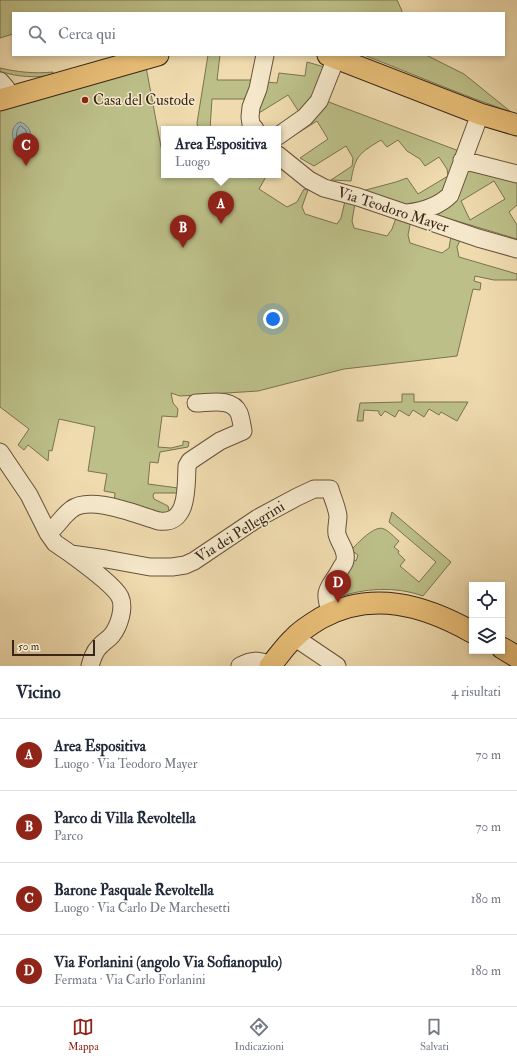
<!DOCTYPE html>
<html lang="it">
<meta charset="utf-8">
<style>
body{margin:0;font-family:"IM FELL Double Pica",serif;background:#f2f2f3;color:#1f2937}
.controls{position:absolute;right:12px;bottom:12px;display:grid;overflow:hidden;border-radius:0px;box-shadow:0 2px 6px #0003}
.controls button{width:36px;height:36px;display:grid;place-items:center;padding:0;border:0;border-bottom:1px solid #e0e1e3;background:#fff;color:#1f2937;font:20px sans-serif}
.scale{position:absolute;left:12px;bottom:10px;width:83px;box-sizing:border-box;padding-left:4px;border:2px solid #3a2618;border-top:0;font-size:11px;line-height:14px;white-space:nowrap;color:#3a2618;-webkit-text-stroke:3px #f5e8ca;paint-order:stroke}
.you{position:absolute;left:273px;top:319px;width:14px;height:14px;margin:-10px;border:3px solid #fff;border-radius:50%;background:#1a73e8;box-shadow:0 0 0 6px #1a73e833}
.badge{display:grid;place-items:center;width:26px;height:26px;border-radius:50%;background:#8f2418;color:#fff;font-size:13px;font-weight:700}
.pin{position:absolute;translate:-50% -33px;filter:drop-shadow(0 1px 2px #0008)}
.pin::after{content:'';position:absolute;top:21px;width:14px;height:12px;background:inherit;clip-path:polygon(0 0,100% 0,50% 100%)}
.popup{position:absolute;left:161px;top:126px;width:120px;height:52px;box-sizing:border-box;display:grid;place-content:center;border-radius:0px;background:#fff;filter:drop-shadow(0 1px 3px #0005);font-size:13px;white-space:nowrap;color:#747a83}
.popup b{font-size:15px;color:#1f2937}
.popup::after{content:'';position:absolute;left:50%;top:100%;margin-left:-8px;border:8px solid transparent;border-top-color:#fff}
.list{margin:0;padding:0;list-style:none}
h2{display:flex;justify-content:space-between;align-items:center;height:52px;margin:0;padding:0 16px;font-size:17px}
h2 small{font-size:13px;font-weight:400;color:#747a83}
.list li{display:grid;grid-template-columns:26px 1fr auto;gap:12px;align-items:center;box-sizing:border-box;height:72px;padding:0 16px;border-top:1px solid #e0e1e3}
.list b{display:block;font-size:15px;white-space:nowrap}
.list p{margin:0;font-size:13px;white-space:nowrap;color:#747a83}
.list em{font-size:13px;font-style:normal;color:#747a83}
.icon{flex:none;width:22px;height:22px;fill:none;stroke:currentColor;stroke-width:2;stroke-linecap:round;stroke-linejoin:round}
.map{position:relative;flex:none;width:517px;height:666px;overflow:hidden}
.search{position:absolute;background:#fff;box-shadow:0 2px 6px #0003;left:12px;right:12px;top:12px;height:44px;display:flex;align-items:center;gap:10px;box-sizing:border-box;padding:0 14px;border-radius:0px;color:#747a83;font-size:15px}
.sheet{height:340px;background:#fff}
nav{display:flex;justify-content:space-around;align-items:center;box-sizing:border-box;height:56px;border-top:1px solid #e0e1e3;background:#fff;font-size:11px;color:#747a83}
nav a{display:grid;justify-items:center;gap:2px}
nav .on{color:#8f2418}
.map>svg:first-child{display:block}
</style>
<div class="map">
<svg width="517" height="666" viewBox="0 0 517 666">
<rect width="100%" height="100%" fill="#efdbae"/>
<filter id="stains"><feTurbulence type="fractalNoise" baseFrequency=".005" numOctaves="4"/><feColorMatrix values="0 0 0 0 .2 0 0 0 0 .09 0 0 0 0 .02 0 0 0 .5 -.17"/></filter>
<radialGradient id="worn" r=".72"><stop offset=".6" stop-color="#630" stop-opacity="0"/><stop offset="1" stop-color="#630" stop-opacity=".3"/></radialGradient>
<!-- green -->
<path fill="#bcbf88" stroke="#7b7250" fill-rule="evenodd" d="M 0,0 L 397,0 L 402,11 L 401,13 L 13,13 L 13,34 L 0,38 Z
M 208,55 L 220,55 L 217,80 L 253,80 L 247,99 L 212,99 L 210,129 L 198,129 L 197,123 Z
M 364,55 L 426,55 L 464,74 L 511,112 C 461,95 413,74 364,55 Z
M 307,62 L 328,68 L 316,95 L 299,112 L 288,95 L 259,113 L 258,106 L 266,82 L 277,83 L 279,73 L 305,76 Z
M 146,67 L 162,152 L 164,152 L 164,175 L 246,175 L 250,178 L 257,175 L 267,175 L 259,189 L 287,207 L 297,202 L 304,189 L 308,190 L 302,207 L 305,214 L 337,224 L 341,218 L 345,201 L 355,203 L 352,221 L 354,228 L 387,236 L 392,229 L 396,218 L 411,220 L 408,235 L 410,243 L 442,253 L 449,248 L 451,236 L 461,238 L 457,247 L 459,257 L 517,274 L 517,280 L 494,280 L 475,276 L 474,281 L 481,283 L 480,290 L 473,289 L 457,356 L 344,369 L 258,391 L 180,396 L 171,393 L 173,403 L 178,409 L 177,417 L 162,416 L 158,447 L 171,448 L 183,445 L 183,441 L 189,442 L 188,447 L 160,452 L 158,463 L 150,462 L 148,484 L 178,488 L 178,493 L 154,493 L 153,496 L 154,499 L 168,506 L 169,511 L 164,516 L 114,504 L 115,493 L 104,491 L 107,474 L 88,471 L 95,427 L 59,419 L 52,451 L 49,450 L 48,461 L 28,445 L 24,450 L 18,445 L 29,429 L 0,407 L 0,107 Z
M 0,68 C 17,72 35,74 53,72 L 53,75 C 36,78 19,77 2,72 L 0,71 Z
M 326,101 L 459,151 L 446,192 L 435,200 L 410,206 L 362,191 L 396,182 L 407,178 L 418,194 L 448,176 L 447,169 L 439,157 L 425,166 L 420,159 L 407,151 L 398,140 L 387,147 L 381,140 C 360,153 355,155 351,181 L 331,180 L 352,166 L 353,158 L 346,146 L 314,166 L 300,158 L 328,139 L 317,121 L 282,143 Z
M 466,167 L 517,181 L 517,205 L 509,212 L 517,225 L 517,239 L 430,213 ZM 494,181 L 505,199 L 470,220 L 461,201 Z
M 402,394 L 414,394 L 414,402 L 468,402 L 457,421 L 441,412 L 439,415 L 429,409 L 424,417 L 413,410 L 409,416 L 399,410 L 395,417 L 385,411 L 381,416 L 379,414 L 379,411 L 364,410 L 363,421 L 357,421 L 360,403 L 402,402 Z
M 392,512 L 451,562 L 423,596 C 395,586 364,588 336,598 L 332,592 L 348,557 L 356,561 L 358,555 L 351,550 C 357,544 375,524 384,529 C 389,531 394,537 399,541 L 394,547 L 399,551 L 398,553 L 405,560 L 400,566 L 419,582 L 436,562 L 389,522 Z"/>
<!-- water -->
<path fill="#9fb8b6" stroke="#777e77" d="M 20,122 C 31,126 32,134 30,145 L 23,144 L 17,147 C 11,139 10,126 20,122 Z"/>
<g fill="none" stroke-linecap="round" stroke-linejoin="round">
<!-- shore -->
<path stroke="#6c6f67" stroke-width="1" d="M 21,126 L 26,130 L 27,139 L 26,141 L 20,141 C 15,138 16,131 19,127 Z"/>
<!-- minor casing -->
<g stroke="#67533e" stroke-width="19">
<path id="minor" d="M 0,81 L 6,88 L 9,97
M 255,129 L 251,124 L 250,117 L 251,107 L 258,89 L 265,55
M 278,136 L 305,117 L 319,101 L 336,58
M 278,155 L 309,180 L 324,188 L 358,197 L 478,238 L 517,249
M 462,160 L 517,174
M 407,213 C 423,211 438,207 450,195 L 480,114
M 0,452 L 29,495 L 48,533 L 55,543 L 71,554 L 106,559 L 150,567 L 172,567 L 185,565 L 194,561 L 258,518 L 297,497 L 314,489 L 330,489 C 332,497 337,507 338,516 C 338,522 336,528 337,534 C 339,543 347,550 345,560 C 345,563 342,566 341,568 C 331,588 321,588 331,612
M 48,533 C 58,526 62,516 72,509 C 91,495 137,515 159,521 C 189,525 186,486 187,466 L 190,461 L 220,441 L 243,431 C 242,426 241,418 239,413 C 232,397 209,403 196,403
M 71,554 C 83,563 114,585 120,597 C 125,608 119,626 112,635 C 108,640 103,642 99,647 C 94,652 92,659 90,666
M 294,637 L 337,666
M 240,666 C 251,660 259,659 270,666"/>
</g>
<!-- major casing -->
<g stroke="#3a2618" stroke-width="23">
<path id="major" d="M 328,55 L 480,114 L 517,125
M 0,100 L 158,55
M 502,648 L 517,657
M 270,666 C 278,657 285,646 294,638 C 301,630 311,624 321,618 C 372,590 424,605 472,632"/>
</g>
<!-- minor -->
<use href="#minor" stroke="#f5e8ca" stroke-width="17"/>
<!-- major -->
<use href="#major" stroke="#e8be77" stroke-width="21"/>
</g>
<!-- markers -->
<circle fill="#8f2418" stroke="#f5e8ca" stroke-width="1.5" cx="85" cy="100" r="4"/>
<g text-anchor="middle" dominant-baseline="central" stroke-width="3" stroke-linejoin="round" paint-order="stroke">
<!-- poi labels -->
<g font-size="15" fill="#3a2618" stroke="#f5e8ca" text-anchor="start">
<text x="93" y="100">Casa del Custode</text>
</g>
<!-- street labels -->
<g font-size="15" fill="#3a2618" stroke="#f5e8ca">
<text transform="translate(393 210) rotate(18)">Via Teodoro Mayer</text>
<text transform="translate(240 532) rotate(-32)">Via dei Pellegrini</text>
</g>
</g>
<rect width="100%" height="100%" filter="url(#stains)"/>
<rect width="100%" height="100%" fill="url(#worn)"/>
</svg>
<div class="controls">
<button><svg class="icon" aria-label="locate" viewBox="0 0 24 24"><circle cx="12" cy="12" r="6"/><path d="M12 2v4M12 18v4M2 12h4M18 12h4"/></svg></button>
<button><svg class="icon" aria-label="layers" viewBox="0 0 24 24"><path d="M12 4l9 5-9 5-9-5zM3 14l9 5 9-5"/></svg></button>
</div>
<div class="scale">50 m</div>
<div class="you"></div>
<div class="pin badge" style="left:221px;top:224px">A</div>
<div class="popup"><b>Area Espositiva</b>Luogo</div>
<div class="pin badge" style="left:183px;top:248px">B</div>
<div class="pin badge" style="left:26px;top:166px">C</div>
<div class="pin badge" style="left:338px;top:603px">D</div>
<div class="search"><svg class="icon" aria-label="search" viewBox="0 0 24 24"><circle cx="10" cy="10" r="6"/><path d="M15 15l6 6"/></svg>Cerca qui</div>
</div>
<section class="sheet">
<h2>Vicino<small>4 risultati</small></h2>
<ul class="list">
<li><span class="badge">A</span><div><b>Area Espositiva</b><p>Luogo · Via Teodoro Mayer</p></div><em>70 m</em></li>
<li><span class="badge">B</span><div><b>Parco di Villa Revoltella</b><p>Parco</p></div><em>70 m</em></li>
<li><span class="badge">C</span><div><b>Barone Pasquale Revoltella</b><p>Luogo · Via Carlo De Marchesetti</p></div><em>180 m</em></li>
<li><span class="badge">D</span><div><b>Via Forlanini (angolo Via Sofianopulo)</b><p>Fermata · Via Carlo Forlanini</p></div><em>180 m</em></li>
</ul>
</section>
<nav>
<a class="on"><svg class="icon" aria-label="map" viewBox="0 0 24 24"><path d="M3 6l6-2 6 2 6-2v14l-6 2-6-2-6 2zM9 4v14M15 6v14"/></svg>Mappa</a>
<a><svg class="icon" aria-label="directions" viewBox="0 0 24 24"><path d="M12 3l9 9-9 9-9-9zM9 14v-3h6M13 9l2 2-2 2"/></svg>Indicazioni</a>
<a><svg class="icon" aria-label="saved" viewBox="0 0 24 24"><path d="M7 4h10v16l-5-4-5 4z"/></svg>Salvati</a>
</nav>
